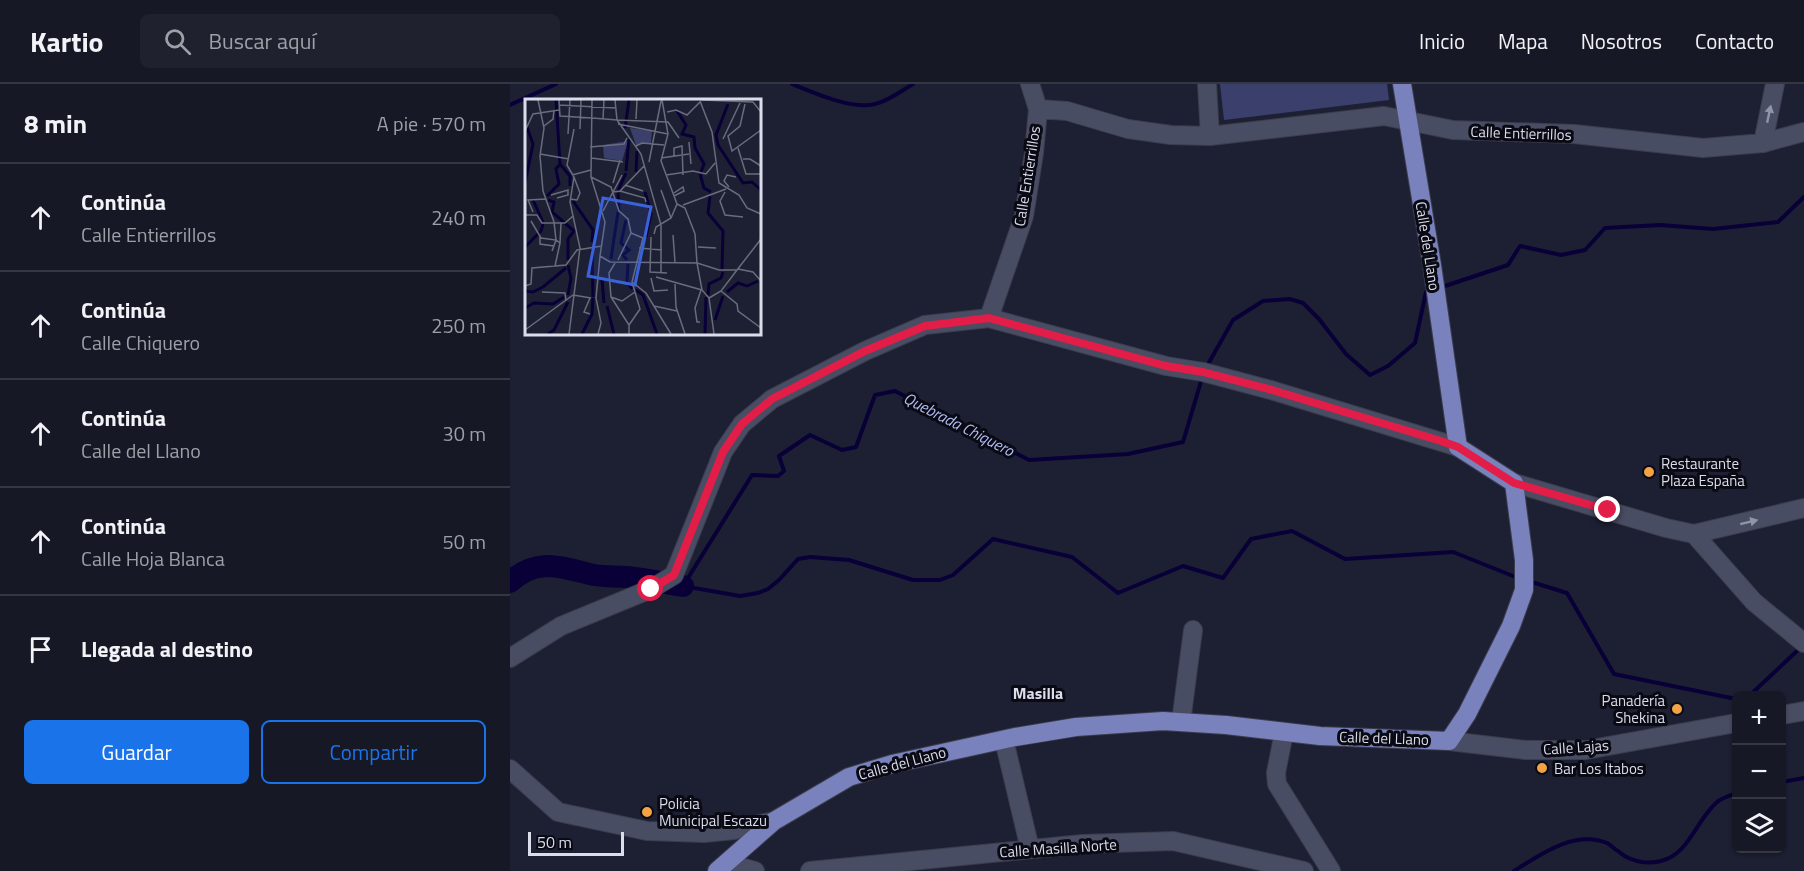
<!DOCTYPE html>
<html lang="es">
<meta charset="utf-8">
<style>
body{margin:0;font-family:"Titillium Web",sans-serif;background:#1f212e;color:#f1f3f6}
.controls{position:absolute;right:18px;bottom:18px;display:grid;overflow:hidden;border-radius:9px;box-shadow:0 2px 4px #0004}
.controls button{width:54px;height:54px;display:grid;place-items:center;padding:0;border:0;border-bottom:2px solid #353743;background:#161826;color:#f1f3f6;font:30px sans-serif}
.scale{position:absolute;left:18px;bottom:15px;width:96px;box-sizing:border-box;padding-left:6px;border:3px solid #dbddeb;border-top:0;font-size:16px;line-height:21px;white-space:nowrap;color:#dbddeb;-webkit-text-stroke:4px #090a13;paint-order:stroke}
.stop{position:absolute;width:18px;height:18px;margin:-14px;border:4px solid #e11d48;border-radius:50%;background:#fff}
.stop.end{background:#e11d48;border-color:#fff;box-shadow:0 2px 6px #0008}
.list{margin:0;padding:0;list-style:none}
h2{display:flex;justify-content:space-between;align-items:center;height:78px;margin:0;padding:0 24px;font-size:26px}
h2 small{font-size:20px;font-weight:400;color:#9ea0a7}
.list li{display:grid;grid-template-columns:39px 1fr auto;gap:18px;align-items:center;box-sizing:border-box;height:108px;padding:0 24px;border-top:2px solid #353743}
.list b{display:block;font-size:22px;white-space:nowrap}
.list p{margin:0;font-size:20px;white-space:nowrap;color:#9ea0a7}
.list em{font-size:20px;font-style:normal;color:#9ea0a7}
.actions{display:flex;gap:12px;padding:18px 24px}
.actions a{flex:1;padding:14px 0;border:2px solid #1a73e8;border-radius:9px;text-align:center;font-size:21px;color:#1a73e8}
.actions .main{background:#1a73e8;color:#fff}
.icon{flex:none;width:33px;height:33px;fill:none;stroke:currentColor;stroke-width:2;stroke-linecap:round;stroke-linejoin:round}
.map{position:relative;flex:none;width:1294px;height:787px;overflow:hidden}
header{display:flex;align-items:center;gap:36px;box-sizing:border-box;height:84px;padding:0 30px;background:#161826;border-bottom:2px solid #353743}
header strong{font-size:28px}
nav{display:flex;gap:33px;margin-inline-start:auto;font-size:21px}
.search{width:420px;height:54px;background:#1f212e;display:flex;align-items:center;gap:15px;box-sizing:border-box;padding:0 21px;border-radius:9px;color:#9ea0a7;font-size:22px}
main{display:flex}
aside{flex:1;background:#161826}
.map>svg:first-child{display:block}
</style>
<header>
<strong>Kartio</strong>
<div class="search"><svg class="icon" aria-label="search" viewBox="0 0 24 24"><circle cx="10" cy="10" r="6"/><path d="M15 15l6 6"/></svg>Buscar aquí</div>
<nav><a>Inicio</a><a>Mapa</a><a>Nosotros</a><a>Contacto</a></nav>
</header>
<main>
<aside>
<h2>8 min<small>A pie · 570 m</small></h2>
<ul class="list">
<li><svg class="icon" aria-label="ahead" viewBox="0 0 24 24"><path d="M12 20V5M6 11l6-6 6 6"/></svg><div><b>Continúa</b><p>Calle Entierrillos</p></div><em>240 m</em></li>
<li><svg class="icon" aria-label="ahead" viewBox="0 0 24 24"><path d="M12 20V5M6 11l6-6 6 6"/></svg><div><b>Continúa</b><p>Calle Chiquero</p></div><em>250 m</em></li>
<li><svg class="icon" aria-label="ahead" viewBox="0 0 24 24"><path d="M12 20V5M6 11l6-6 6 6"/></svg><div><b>Continúa</b><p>Calle del Llano</p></div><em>30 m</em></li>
<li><svg class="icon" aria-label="ahead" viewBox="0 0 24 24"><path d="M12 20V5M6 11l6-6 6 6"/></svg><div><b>Continúa</b><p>Calle Hoja Blanca</p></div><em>50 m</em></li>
<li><svg class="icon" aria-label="arrive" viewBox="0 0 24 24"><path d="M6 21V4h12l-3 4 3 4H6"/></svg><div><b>Llegada al destino</b></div></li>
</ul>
<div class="actions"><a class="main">Guardar</a><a>Compartir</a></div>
</aside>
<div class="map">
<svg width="1294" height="787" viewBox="0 0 1294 787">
<rect width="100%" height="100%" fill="#1d2033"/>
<!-- green -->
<path fill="#3a406b" d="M 710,0 L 877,0 L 879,16 L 714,36 Z"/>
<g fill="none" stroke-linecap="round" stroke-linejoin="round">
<!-- stream -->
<path stroke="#080037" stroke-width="4" d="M 282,0 C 304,9 342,26 365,20 C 379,17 391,7 403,0
M 0,21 L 46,0
M 929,204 L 998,181 L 1010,162 L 1051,171 L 1075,166 L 1095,144 L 1150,141 L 1203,145 L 1268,138 L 1294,113
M 697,282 L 723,236 L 753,217 L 780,215 L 793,219 L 809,235 L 836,270 L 860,291 L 878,282 L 905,259 L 916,208 L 919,207
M 692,294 L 673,358 L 618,370 L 519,376 L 385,307 L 365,311 L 346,363 L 332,366 L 300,351 L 269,372 L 274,387 L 268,392 L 242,391 L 173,502 L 230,512 L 248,509 L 258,505 L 269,496 L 288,475 L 300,473 L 339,476 L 403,496 L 430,496 L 443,491 L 483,455 L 562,473 L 608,509 L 673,482 L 713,494 L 741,455 L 782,447 L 835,475 L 943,468 L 1003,492
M 1025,499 L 1057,509 L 1104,590 L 1226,615
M 1239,612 L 1287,567
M 1272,698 L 1294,694
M 1004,787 C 1031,770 1064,746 1097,759 C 1101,761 1104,765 1108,767 C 1119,777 1136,781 1151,777 C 1179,770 1186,737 1206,719 C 1211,714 1220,712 1226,709"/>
<!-- river -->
<path stroke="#080037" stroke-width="22" d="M 0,498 C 28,472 52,484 84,491 C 95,493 106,492 117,493 C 136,495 155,499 173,502"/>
<!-- minor casing -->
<g stroke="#3b3c4c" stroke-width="20">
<path id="minor" d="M 520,0 L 528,25
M 697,0 L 700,52
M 1253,59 L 1265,0
M 479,234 L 514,132 L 524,69 L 528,25 L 557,27 L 618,45 L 661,51 L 700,52 L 874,32 L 943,46 L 1064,50 L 1193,64 L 1253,59 L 1294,48
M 1004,399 L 1156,444 L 1184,450 L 1294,424
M 1184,450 L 1244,518 L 1294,559
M 0,574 L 51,542 L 141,505 L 164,491 L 213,368 L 232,340 L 262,315 L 355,267 L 415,241 L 479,234 L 656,282 L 693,288 L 761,306 L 948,363
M 1272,631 L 1294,627
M 671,638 L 683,546
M 774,648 L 766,689 L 767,700 L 821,787
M 494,656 L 520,765
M 939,657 L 1016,666 L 1076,666 L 1226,639
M 0,685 L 48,728 L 137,747 L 194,749 L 224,746 L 264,737
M 217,779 L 245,787
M 300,787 L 573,760 L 663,757 L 794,787"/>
</g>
<!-- major casing -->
<g stroke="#3b3c4c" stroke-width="20">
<path id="major" d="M 207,787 L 264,737 L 339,693 L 382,680 L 505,653 L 566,643 L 653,637 L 716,641 L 810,652 L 939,657 L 957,630 L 1001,542 L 1014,506 L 1014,476 L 1004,399 L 948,363 L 922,181 L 892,0"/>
</g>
<!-- minor -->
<use href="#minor" stroke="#494d63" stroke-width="18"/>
<!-- major -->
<use href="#major" stroke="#7982bc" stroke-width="18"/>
</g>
<!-- one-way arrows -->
<defs><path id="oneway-solid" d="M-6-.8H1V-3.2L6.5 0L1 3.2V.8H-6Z" transform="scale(1.5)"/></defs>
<g fill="#9295a7">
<use href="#oneway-solid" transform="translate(1259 30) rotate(-78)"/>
<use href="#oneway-solid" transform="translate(1239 438) rotate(-14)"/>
</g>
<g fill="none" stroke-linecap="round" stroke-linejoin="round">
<!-- route -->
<path stroke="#e11d48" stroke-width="8" d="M 141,505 L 164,491 L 213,368 L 232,340 L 262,315 L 355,267 L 415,242 L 479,234 L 656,282 L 693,288 L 762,306 L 931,357 L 948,363 L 1004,399 L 1098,426"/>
</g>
<!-- markers -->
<g fill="#f4a344" stroke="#090a13" stroke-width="2">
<circle cx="1139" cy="388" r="6"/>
<circle cx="1167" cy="625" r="6"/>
<circle cx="1032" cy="684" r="6"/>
<circle cx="137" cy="728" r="6"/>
</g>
<g text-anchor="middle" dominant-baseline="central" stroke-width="6" stroke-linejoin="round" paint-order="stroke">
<!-- street labels -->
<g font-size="15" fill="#dbddeb" stroke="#090a13">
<text transform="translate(1011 49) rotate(2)">Calle Entierrillos</text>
<text transform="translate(517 92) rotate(-81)">Calle Entierrillos</text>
<text transform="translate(918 162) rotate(81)">Calle del Llano</text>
<text transform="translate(874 654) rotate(2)">Calle del Llano</text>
<text transform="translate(1066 663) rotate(-4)">Calle Lajas</text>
<text transform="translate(392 679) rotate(-15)">Calle del Llano</text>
<text transform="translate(548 764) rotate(-4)">Calle Masilla Norte</text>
</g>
<!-- poi labels -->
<g font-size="15" fill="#dbddeb" stroke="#090a13" text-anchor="start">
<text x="1151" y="379">Restaurante<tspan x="1151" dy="17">Plaza España</tspan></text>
<text x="1155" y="616" text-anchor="end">Panadería<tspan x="1155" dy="17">Shekina</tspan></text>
<text x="1044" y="684">Bar Los Itabos</text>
<text x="149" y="719">Policia<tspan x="149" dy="17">Municipal Escazu</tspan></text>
</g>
<!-- water labels -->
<g font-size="16" font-style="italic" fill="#b2bcf5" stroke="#090a13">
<text transform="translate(449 340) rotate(27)">Quebrada Chiquero</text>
</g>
<!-- neighbourhood labels -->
<g font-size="16" font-weight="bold" fill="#dbddeb" stroke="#090a13">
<text x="528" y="609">Masilla</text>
</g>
</g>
<!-- overview -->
<g transform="translate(15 15)">
<rect width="236" height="236" fill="#1d2033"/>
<path d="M 105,29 L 127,32 L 126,44 L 111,46 ZM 103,42 L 97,62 L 79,59 L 78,46 Z" fill="#3a406b"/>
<path fill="none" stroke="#080037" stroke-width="3" d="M 31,1 L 35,65M 203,5 L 191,36 L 193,46 L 218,84 L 227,83 L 236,91M 152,12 L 161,26 L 157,35 L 169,38 L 170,49 L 179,65 L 176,73M 100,29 L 104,1M 101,72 L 104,40M 111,73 L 112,52M 175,75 L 179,89 L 186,93M 0,84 L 8,45 L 2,28M 93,92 L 101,74M 120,93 L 126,115 L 121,138M 93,94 L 94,112M 22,97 L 34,85 L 31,70 L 35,65 L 45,77 L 45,87M 185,97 L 183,114 L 198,132 L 197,171M 8,101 L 18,123M 23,101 L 29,103 L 27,113 L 49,132 L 43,140 L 43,161M 48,102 L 68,131 L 67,143M 101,121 L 96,144 L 104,151 L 98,156 L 102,161M 0,148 L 16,132 L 18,125M 67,151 L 68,198M 86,160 L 93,113M 103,165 L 102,183 L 107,190M 43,166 L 46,179 L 43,196M 77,180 L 79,204M 111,191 L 118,196 L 132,235M 0,192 L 8,193 L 18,188 L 41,169M 202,193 L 213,184 L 222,187 L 233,182M 183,196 L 184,185 L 196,179 L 198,173M 82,207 L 89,235M 0,209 L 9,204 L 28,205 L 39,198M 190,221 L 198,197M 23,235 L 29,231 L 43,203M 57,235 L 67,215 L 68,199M 180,235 L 181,198"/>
<path fill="none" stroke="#696c7d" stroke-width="1.5" d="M 13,1 L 19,29 L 15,57 L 18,92 L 29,123 L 31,141 L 35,144 L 30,167M 34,1 L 35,17 L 67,19M 67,1 L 66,78 L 80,123 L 75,157 L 85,163 L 172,164 L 177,191 L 184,199 L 189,235M 137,1 L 143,35 L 136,62 L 152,105M 177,1 L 228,3 L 236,13M 175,2 L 187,33 L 194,84 L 214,96 L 222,109 L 236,115M 220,5 L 215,27 L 203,37 L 207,52 L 236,31M 34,6 L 91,9M 142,13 L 151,11 L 162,16 L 176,2M 67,19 L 92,21 L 90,1M 78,20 L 79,1M 111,20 L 112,1M 93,25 L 143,35M 19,27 L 28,20 L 29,11M 55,30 L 56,1M 0,32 L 8,15 L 34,11M 43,35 L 45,1M 198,40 L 215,4M 164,43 L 166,65M 111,47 L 117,44 L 139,46M 65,48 L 99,45 L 102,39M 213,49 L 221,75 L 236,75M 15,55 L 44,60M 149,57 L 149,49 L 157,47 L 158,76M 66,59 L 98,63M 136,59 L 164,55M 218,60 L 225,60 L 236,67M 124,63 L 136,2M 47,76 L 66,71M 141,76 L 168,72 L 181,75 L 190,64M 66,78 L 86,88 L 94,112 L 103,120 L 106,134M 88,84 L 95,61M 100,86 L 118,92M 204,88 L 199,82 L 202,76 L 211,78M 136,91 L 146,119M 95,92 L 120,99 L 121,103M 88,93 L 95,92 L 119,67M 200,93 L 195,102 L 200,116 L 218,118M 26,96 L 43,91 L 43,96 L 32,99M 149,97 L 159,92 L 158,88 L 149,94M 45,100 L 52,101 L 55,94 L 49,78M 152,105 L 160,109 L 170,135 L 172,164 L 194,171 L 212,171 L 236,140M 158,106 L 201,90M 78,112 L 97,76M 8,113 L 3,101 L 21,100M 0,116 L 12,116 L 17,124 L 40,124 L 48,117M 6,122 L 16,139 L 31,141 L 27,152M 129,135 L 131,128 L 146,119 L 152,105M 148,136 L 150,163M 15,138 L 15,145 L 29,147M 126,138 L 125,173 L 142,174M 35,144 L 36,124M 68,148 L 76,112M 173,148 L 191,149M 114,149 L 137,151M 93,161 L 106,134M 90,164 L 84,174 L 86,198 L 104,226 L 104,235M 213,170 L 228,173 L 236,182M 136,174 L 136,126 L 116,55 L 92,21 L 143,23 L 154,39M 131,178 L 177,191M 126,179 L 129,192 L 143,191M 107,183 L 121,194 L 146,235M 150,185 L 151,208 L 160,235M 0,187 L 6,185 L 7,169 L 41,166 L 52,151 L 77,147M 196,192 L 212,205 L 213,212 L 236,229M 17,193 L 40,194 L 41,202M 48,196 L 66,199M 86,198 L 97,202 L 110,193M 65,199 L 59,213 L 65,215M 184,199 L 196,192 L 212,171M 129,207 L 152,212M 175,223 L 172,223 L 170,209 L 176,191M 104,226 L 115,210 L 107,183 L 118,139 L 106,134M 0,231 L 48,196M 44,235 L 55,149 L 45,103 L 49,78 L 42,66 L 49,30M 73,235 L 76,224 L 71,199 L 75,157"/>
<path fill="#3a63db" fill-opacity="0.15" stroke="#3a63db" stroke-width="3" d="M 78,99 L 126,108 L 110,186 L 63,177 Z"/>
<rect width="236" height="236" fill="none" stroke="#dbddeb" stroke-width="3"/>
</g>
</svg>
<div class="controls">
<button>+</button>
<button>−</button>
<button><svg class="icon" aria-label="layers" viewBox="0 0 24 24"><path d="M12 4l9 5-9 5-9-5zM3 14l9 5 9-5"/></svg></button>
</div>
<div class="scale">50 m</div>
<div class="stop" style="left:141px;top:505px"></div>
<div class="stop end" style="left:1098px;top:426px"></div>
</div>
</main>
